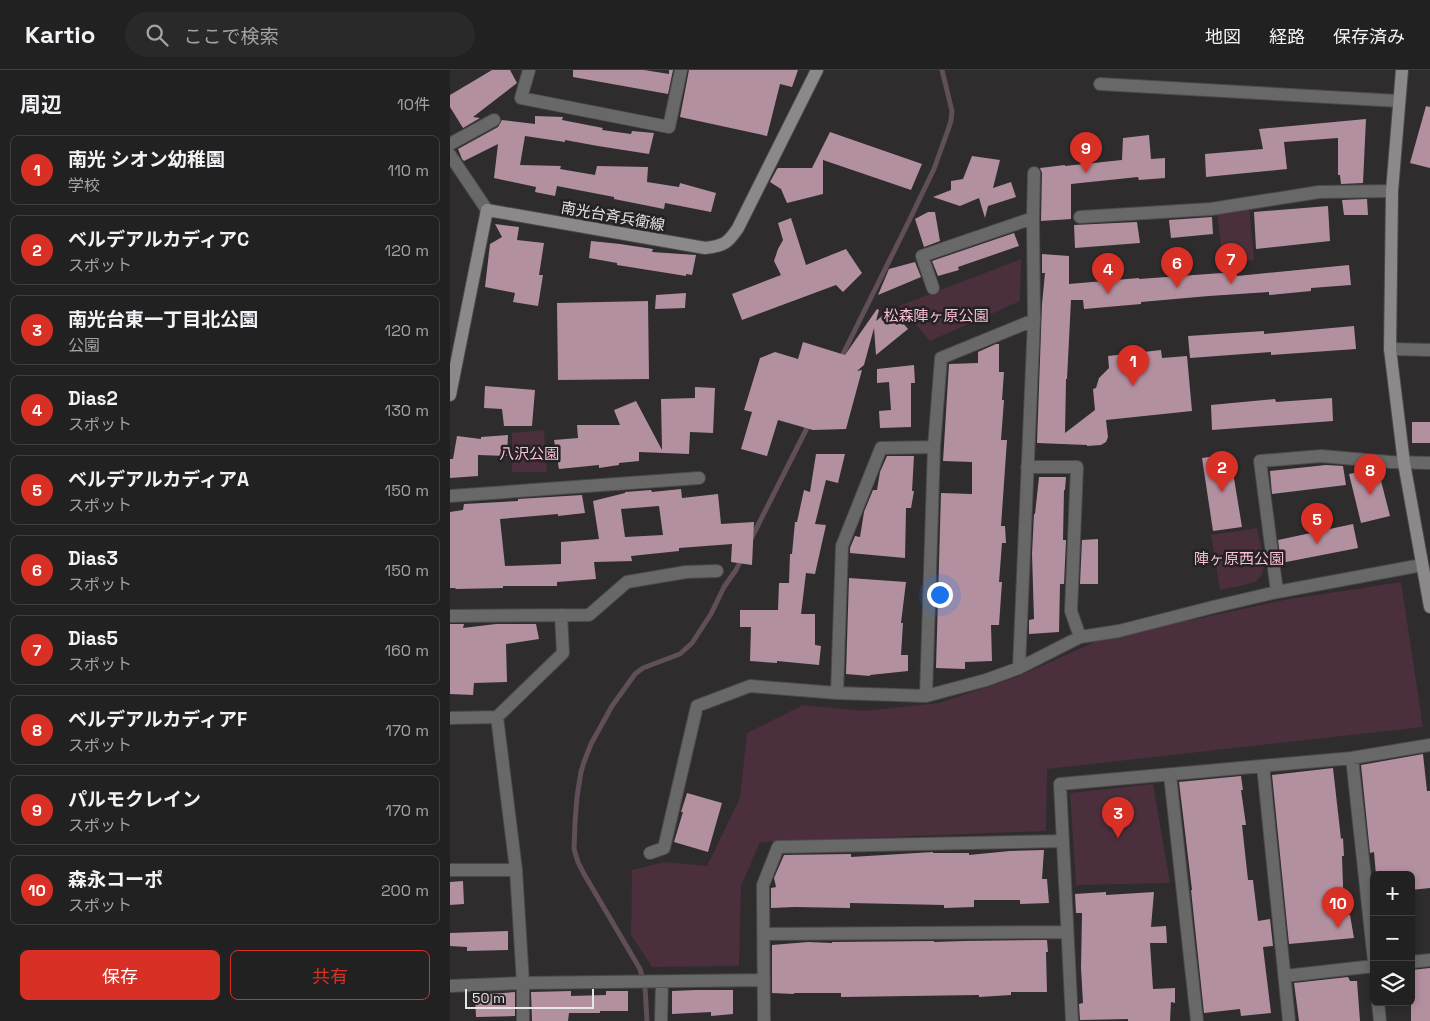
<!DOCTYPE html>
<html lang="ja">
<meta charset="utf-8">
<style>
body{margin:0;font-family:"Space Grotesk","Noto Sans JP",sans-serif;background:#2a292a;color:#f1f3f6}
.controls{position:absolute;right:15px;bottom:15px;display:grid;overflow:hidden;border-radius:8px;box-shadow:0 2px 8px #0003}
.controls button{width:45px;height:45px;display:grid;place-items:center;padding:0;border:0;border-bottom:1px solid #3f3e40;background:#222122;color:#f1f3f6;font:25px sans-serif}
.scale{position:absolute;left:15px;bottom:12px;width:129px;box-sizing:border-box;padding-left:5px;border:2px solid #e6e4e5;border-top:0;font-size:14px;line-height:18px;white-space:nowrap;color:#e6e4e5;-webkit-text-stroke:4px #252223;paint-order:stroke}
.you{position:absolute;left:489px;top:524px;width:18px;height:18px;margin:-12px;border:4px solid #fff;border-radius:50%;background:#1a73e8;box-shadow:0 0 0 8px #1a73e833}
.badge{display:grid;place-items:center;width:32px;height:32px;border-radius:50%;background:#d93025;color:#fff;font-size:16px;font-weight:700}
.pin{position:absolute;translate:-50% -41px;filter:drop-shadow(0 1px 2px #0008)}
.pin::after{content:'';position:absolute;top:26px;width:18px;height:15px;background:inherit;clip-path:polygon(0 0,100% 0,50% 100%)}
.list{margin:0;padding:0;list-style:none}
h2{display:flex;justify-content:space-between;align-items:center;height:65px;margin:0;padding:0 20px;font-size:21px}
h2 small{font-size:16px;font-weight:400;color:#a2a3a5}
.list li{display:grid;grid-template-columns:32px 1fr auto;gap:15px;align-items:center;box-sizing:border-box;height:70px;margin:0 10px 10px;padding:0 10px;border:1px solid #3f3e40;border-radius:8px}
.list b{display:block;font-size:19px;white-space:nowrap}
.list p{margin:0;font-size:16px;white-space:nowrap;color:#a2a3a5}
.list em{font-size:16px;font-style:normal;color:#a2a3a5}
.actions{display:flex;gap:10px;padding:15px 20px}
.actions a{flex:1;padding:11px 0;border:1px solid #d93025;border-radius:8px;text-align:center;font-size:18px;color:#d93025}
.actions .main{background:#d93025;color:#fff}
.icon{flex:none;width:28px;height:28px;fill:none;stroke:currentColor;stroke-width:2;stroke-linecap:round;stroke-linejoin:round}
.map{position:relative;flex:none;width:980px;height:951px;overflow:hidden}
header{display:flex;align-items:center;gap:30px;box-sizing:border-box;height:70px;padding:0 25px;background:#222122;border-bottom:1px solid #3f3e40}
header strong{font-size:24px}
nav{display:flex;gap:28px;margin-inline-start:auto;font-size:18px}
.search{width:350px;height:45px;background:#2a292a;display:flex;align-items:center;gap:12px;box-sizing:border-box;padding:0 18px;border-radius:28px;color:#a2a3a5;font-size:19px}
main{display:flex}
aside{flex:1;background:#222122}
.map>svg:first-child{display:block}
</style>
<header>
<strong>Kartio</strong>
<div class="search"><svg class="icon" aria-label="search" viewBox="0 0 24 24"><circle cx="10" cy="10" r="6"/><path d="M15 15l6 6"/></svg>ここで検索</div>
<nav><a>地図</a><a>経路</a><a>保存済み</a></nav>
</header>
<main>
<aside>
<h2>周辺<small>10件</small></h2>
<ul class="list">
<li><span class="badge">1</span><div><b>南光 シオン幼稚園</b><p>学校</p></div><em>110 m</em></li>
<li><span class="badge">2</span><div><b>ベルデアルカディアC</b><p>スポット</p></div><em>120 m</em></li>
<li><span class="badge">3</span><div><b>南光台東一丁目北公園</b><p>公園</p></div><em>120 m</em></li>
<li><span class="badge">4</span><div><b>Dias2</b><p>スポット</p></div><em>130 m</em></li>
<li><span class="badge">5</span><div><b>ベルデアルカディアA</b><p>スポット</p></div><em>150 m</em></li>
<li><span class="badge">6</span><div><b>Dias3</b><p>スポット</p></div><em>150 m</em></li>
<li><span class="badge">7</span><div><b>Dias5</b><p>スポット</p></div><em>160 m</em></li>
<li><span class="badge">8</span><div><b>ベルデアルカディアF</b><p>スポット</p></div><em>170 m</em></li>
<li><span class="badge">9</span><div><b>パルモクレイン</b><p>スポット</p></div><em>170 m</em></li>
<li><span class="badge">10</span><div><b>森永コーポ</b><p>スポット</p></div><em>200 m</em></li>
</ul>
<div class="actions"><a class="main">保存</a><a>共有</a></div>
</aside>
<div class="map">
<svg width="980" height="951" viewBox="0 0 980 951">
<rect width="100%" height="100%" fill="#2e2c2d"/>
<!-- green -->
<path fill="#4b2f3c" d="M 799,136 L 804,190 L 773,194 L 767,141 Z
M 571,189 L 570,231 L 480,271 L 449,236 Z
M 94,360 L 97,402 L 62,402 L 62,363 Z
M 807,458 C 810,473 821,502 806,511 C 799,515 779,518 770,520 L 761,465 Z
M 951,512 L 973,657 L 597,699 L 596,761 L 310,772 L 291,816 L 289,896 L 202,897 L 181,865 L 182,800 L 214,792 L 257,796 L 290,728 L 297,663 L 353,635 L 414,641 L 489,633 L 567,607 L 669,561 L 747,549 L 834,530 Z
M 703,714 L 720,813 L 626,815 L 620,723 Z"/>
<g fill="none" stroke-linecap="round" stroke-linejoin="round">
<!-- stream -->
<path stroke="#604e58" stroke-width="5" d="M 390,290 L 457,155 L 484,99 L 498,60 L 501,51 L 502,41 L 492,0
M 301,469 L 359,354
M 197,951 L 195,917 L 190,899 L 134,804 L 128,792 L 124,779 L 125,753 L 127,727 L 131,702 L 134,692 L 141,674 L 162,636 L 185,604 L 193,598 L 230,584 L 242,573 L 261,544 L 274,517 L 286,500 L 292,488"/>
</g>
<!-- building -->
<path fill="#b390a0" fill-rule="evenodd" d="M 42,0 L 60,0 L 67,13 L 23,47 L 30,48 L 13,58 L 0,37 L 0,25 Z
M 123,0 L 194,0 L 219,4 L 219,0 L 223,0 L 218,24 L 123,7 Z
M 239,0 L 348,0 L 342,17 L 330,14 L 317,66 L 230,47 Z
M 976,36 L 980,37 L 980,98 L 960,93 Z
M 85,46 L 113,47 L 112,50 L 153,58 L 152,60 L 181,64 L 182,61 L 204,63 L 199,84 L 148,76 L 115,70 L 115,72 L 75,66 L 70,95 L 111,96 L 110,99 L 145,105 L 147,96 L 198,97 L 197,112 L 229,117 L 230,113 L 266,123 L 261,142 L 215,133 L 214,139 L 164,129 L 164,127 L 107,116 L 105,126 L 85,122 L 86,117 L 44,108 L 48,74 L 14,91 L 12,89 L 8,79 L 48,57 L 52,50 L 85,54 Z
M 916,49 L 913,113 L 891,114 L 890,105 L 888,105 L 888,68 L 834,72 L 837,99 L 756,107 L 755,84 L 813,79 L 809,59 Z
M 380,62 L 472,94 L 461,120 L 373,90 L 373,124 L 337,133 L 331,119 L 320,112 L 327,99 L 328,98 L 362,98 Z
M 699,65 L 701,89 L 715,88 L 715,108 L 689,110 L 688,107 L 621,114 L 621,149 L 591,151 L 592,103 L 590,98 L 615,95 L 615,96 L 672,90 L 673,68 Z
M 522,86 L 550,90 L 543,118 L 561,112 L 566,127 L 538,136 L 535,148 L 529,128 L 510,136 L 483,127 L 501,120 L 501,111 L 513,109 Z
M 917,129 L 918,145 L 894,145 L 892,130 Z
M 878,136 L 880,171 L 806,179 L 804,142 Z
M 478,142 L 485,142 L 490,171 L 474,177 L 465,149 Z
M 762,147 L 763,164 L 721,168 L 719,150 Z
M 341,148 L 356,195 L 396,179 L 412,203 L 393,222 L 386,215 L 292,250 L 282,224 L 331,205 L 324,191 L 328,179 L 333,170 L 328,153 Z
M 687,152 L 690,173 L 625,178 L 624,155 Z
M 45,154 L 69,157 L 67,170 L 94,173 L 89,205 L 93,205 L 88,236 L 63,232 L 65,223 L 35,217 L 40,174 L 52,167 Z
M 564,163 L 569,176 L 508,197 L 509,200 L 488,206 L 482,191 Z
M 141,171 L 170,174 L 203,179 L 202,182 L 246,185 L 242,205 L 236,204 L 236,206 L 167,195 L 167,193 L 139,188 Z
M 592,184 L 619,186 L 619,214 L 689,208 L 689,209 L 786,202 L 787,206 L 899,195 L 901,215 L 861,218 L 861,221 L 819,225 L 819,222 L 759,226 L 691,232 L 691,234 L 634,239 L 633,230 L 621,230 L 617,309 L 616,309 L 615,363 L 645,340 L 643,319 L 646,318 L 649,308 L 659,298 L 658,286 L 711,280 L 712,288 L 737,286 L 742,341 L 656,350 L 658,367 L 656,372 L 651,375 L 637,376 L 637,375 L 587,373 L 592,234 L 595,203 L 592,203 Z
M 465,192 L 471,207 L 428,225 L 439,199 Z
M 236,223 L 235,238 L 205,239 L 206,225 Z
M 198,231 L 199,309 L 108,310 L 107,233 Z
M 427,239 L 429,240 L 426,251 L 441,239 L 458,259 L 426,285 L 424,258 L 414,295 L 407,301 L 412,300 L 396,359 L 363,360 L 328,350 L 317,386 L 291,379 L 302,342 L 294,340 L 310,288 L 325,282 L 348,289 L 353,272 L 395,285 Z
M 904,256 L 906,279 L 821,285 L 821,282 L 740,288 L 738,266 L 814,261 L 814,264 Z
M 546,274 L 549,274 L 549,302 L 554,302 L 552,330 L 554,330 L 551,370 L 557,370 L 551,456 L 555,456 L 556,473 L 552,473 L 549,512 L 552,512 L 549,555 L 541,555 L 542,591 L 515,592 L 515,599 L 486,598 L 491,423 L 522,424 L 522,392 L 493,391 L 499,294 L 528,293 L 528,282 Z
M 464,295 L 465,313 L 461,313 L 461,357 L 430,358 L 429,341 L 441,340 L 439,312 L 427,313 L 427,299 Z
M 35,316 L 85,320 L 82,356 L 54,356 L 52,339 L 34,338 Z
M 245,317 L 265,318 L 263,363 L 240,362 L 239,384 L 189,382 L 189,391 L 169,393 L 169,395 L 149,398 L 149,395 L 109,399 L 104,370 L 128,368 L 127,355 L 170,355 L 164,340 L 186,331 L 212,380 L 211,329 L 245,328 Z
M 882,328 L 883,351 L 762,360 L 761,335 L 825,329 L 826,332 Z
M 962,352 L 980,352 L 980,373 L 962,373 Z
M 58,365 L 57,386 L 28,385 L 28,406 L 0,408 L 0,389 L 3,389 L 7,366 L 31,369 L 31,367 Z
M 366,384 L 395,384 L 388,413 L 376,410 L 365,454 L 376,455 L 365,504 L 356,503 L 351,544 L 365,544 L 365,575 L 371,576 L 369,595 L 327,591 L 327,593 L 300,591 L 301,557 L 290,557 L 290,540 L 328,540 L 329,513 L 339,513 L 340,484 L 342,484 L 345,452 L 347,452 L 354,420 L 360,422 Z
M 780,384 L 792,457 L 763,461 L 752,388 Z
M 437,386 L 464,386 L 462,421 L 464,421 L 461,438 L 456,438 L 455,488 L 400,483 L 400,478 L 405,466 L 410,467 L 414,442 L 423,420 L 427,420 L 430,402 Z
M 876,395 L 893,396 L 896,415 L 822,424 L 820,401 Z
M 925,399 L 928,399 L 940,446 L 911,453 L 899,404 Z
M 589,407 L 616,407 L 615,420 L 614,420 L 613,470 L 616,470 L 614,514 L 610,514 L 609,562 L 579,564 L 579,550 L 584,549 L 582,484 L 584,444 L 585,444 Z
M 231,419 L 232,428 L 268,424 L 271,454 L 304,452 L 302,495 L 281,492 L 282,474 L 229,478 L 229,481 L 181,486 L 182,491 L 144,492 L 146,509 L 107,512 L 107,516 L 53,516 L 53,518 L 6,519 L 5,518 L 0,518 L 0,442 L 13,440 L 14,434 L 68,431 L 68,429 L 132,425 L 135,443 L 108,446 L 108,444 L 50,449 L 55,496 L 111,494 L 111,472 L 149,469 L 143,431 L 175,423 L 175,422 L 201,420 L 202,422 ZM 209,436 L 213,465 L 175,467 L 171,439 Z
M 903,454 L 908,478 L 831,493 L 828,470 Z
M 648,469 L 648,514 L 630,514 L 632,470 Z
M 399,508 L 456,512 L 451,553 L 453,553 L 451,585 L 458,585 L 458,601 L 420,605 L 420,606 L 396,604 Z
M 0,554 L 14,554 L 13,558 L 46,554 L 86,554 L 89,569 L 56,574 L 57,612 L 24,613 L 23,625 L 0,624 Z
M 973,684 L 977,721 L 980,721 L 980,818 L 961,820 L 961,805 L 926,805 L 924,782 L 920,783 L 911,695 Z
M 883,698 L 891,769 L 893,768 L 894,786 L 892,786 L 894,845 L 900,845 L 904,868 L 839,874 L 822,705 Z
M 791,706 L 793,720 L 791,720 L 796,755 L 792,755 L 798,810 L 803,810 L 808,851 L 820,849 L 823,876 L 813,877 L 821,943 L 791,946 L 790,939 L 754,943 L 741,820 L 742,820 L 729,712 Z
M 237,723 L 272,733 L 258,782 L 224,772 L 233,742 L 231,742 Z
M 594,780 L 592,809 L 597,809 L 599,833 L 570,834 L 570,830 L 524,830 L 524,837 L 494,838 L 494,835 L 400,833 L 400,838 L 345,837 L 321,838 L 321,818 L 326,817 L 324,808 L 334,785 L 401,784 L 401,787 L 483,782 L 483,783 L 519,783 L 519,785 L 560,781 Z
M 13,811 L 14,834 L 0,835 L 0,812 Z
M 656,822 L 656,825 L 704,822 L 701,857 L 716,856 L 717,873 L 700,873 L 703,919 L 725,918 L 725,933 L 721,932 L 720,951 L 678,951 L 678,949 L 630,950 L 629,934 L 633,933 L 631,898 L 632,843 L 626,843 L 625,824 Z
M 58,861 L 58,880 L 17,881 L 17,877 L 0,876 L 0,863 Z
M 597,870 L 598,882 L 596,882 L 597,922 L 561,922 L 561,925 L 529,927 L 529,925 L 391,927 L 391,923 L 344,923 L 344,924 L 322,923 L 322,875 L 358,872 L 382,873 L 382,872 L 484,871 L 484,872 L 514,871 Z
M 980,898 L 980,951 L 961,951 L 961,900 Z
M 898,907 L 900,911 L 907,911 L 910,951 L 849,951 L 844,913 Z
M 246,920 L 283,920 L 283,944 L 261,946 L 261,942 L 222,944 L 222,921 Z
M 121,921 L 121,926 L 156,925 L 156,921 L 178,921 L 178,941 L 150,941 L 150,943 L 119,943 L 118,951 L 82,951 L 81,922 Z
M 65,922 L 65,946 L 26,947 L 25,925 Z"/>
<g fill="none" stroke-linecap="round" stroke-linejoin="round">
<!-- street casing -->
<g stroke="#4b494a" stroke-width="14">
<path id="street" d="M 79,0 L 71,28 L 219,57 L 231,0
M 650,14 L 949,31
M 0,74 L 44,50
M 0,85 L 37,140
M 630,147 L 761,139 L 869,122 L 942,121
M 483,218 L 472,186 L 583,148
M 940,279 L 980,280
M 577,397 L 627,397 L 621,541 L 630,567
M 0,426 L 249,408
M 827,522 L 810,391 L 871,386 L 940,392 L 980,393
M 0,546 L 139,545 L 177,512 L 236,502 L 267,501
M 569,598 L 584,250 L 583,148 L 584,103
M 387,623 L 476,626 L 536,610 L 569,598 L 630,567 L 669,561 L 767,536 L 827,522 L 972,495
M 476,626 L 484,377 L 491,288 L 584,250
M 0,648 L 47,647
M 902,688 L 924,891
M 813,696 L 839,951
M 720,705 L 747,951
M 200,783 L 214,778 L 247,636 L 300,616 L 387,623 L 392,476 L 431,378 L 484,377
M 0,800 L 66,800
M 314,864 L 617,862
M 961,892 L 980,890
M 835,906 L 924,896
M 0,916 L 73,913 L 314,910
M 928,932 L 930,951
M 73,951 L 73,913 L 66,800 L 47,647 L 113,583 L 111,545
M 211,951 L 212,912
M 314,951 L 313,815 L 328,777 L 613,771
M 622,951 L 610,714 L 902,688 L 980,675"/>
</g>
<!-- secondary casing -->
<g stroke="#4b494a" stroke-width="14">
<path id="secondary" d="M 952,0 L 942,121 L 940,279 L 954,393 L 980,537
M 0,325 L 37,140 L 255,178 C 274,176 278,173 288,158 L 367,0"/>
</g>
<!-- street -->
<use href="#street" stroke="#696868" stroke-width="12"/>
<!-- secondary -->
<use href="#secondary" stroke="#8b898a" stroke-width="12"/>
</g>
<g text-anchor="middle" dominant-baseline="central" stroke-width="5" stroke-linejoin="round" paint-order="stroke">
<!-- street labels -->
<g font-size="15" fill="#e6e4e5" stroke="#252223">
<text transform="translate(163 146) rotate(10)">南光台斉兵衛線</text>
</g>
<!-- park labels -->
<g font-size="15" fill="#fbbfdb" stroke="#252223">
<text x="486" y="245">松森陣ヶ原公園</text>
<text x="79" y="383">八沢公園</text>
<text x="789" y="488">陣ヶ原西公園</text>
</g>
</g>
</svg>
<div class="controls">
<button>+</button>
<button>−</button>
<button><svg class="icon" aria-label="layers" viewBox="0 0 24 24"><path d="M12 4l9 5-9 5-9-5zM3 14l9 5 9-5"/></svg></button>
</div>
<div class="scale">50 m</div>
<div class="you"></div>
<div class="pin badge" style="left:683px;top:316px">1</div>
<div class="pin badge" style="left:772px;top:422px">2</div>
<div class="pin badge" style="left:668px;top:768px">3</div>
<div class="pin badge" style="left:658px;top:224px">4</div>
<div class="pin badge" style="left:867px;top:474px">5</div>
<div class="pin badge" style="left:727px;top:218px">6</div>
<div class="pin badge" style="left:781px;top:214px">7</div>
<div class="pin badge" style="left:920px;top:425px">8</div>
<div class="pin badge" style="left:636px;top:103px">9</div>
<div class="pin badge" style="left:888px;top:858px">10</div>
</div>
</main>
